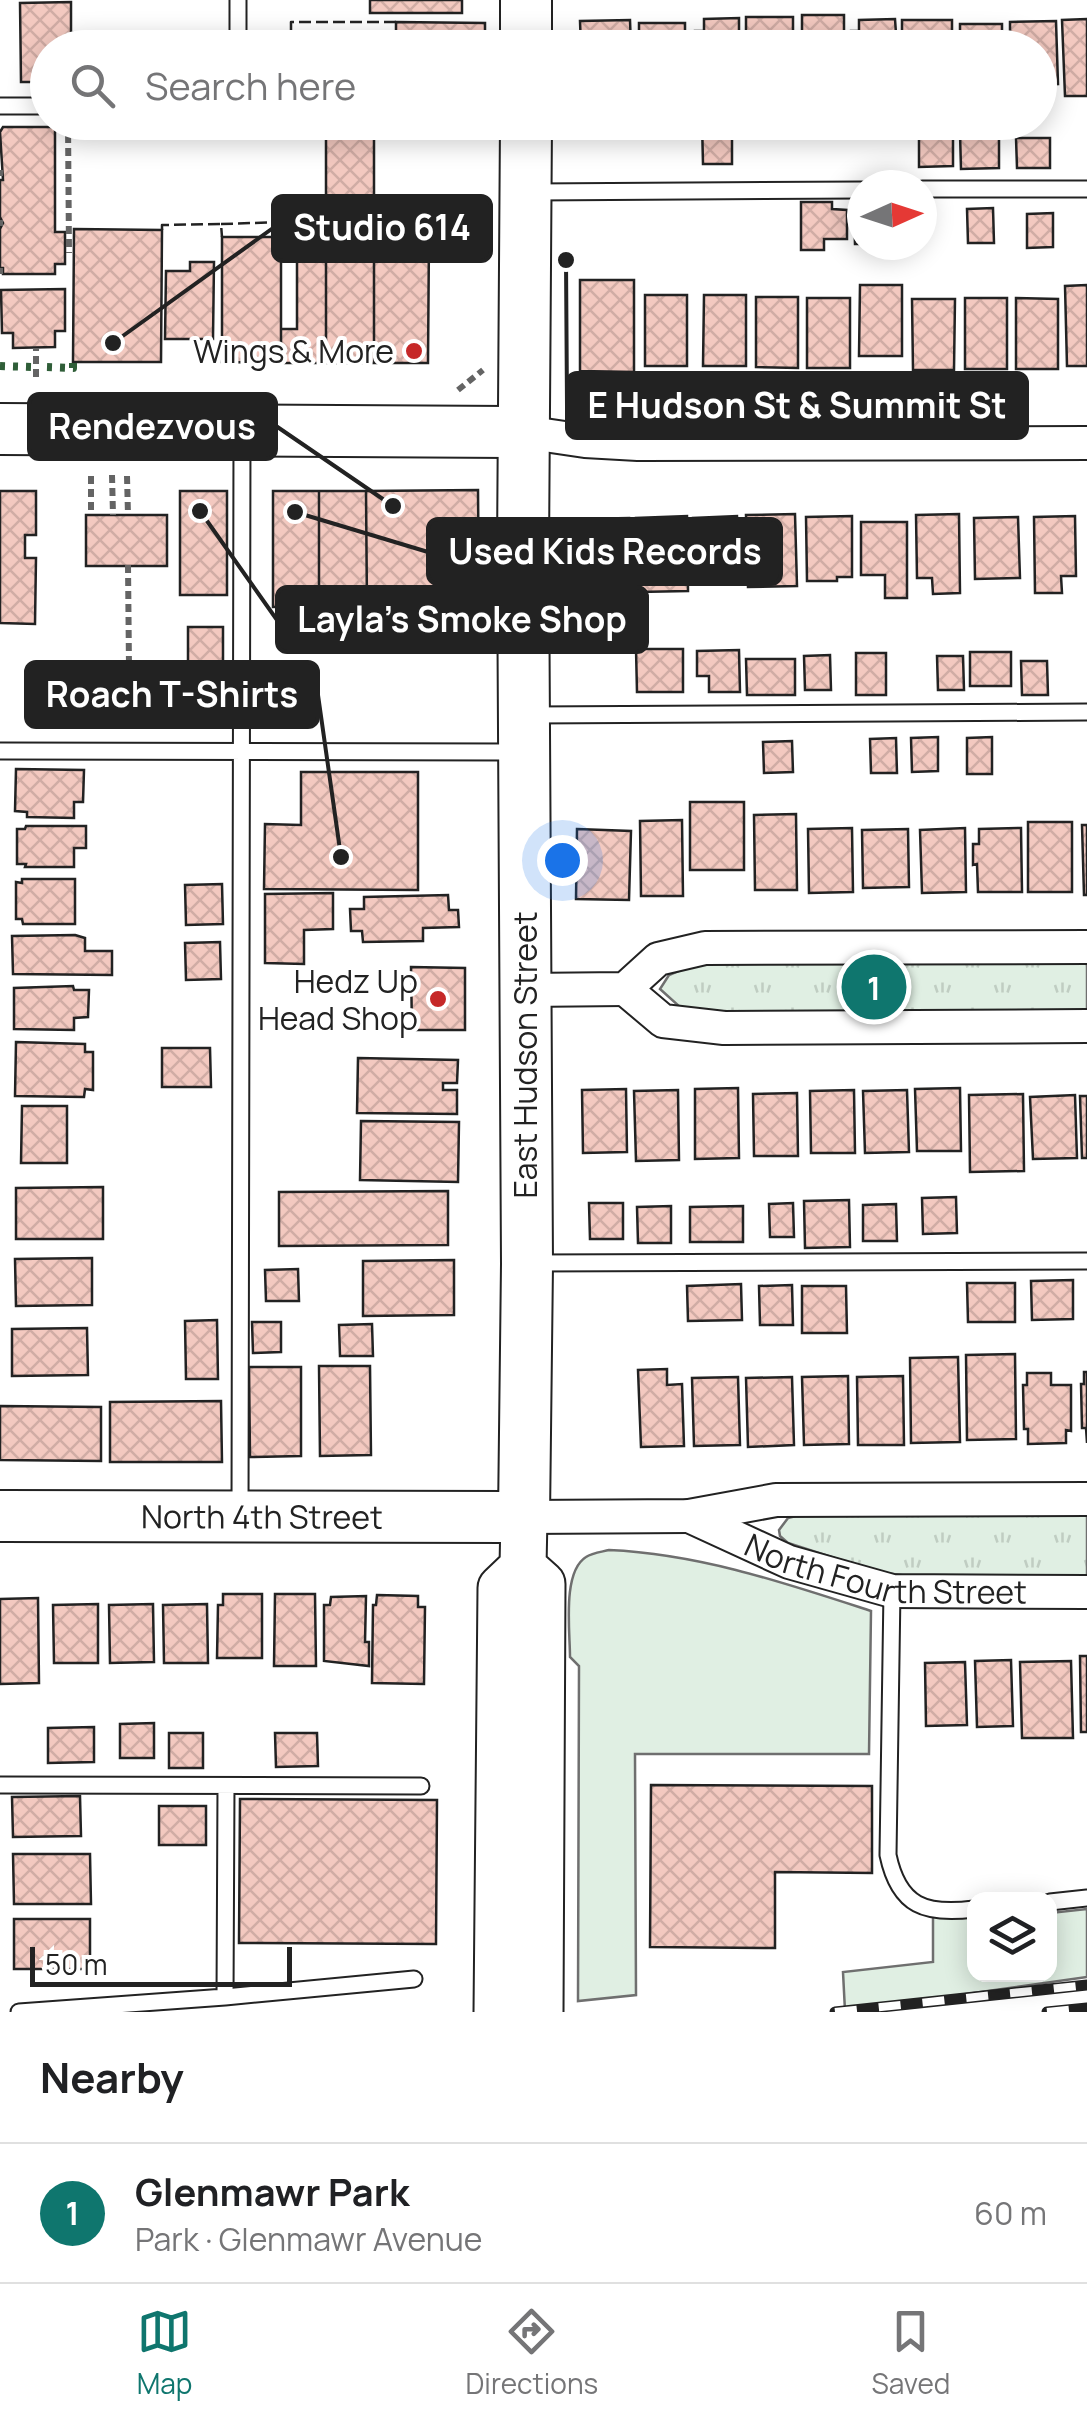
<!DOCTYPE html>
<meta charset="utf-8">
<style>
body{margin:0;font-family:Manrope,sans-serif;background:#f6f6f6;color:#202124}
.controls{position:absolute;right:30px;bottom:30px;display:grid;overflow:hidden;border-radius:20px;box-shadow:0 5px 25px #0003}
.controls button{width:90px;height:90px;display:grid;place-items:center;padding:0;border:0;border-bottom:2px solid #e0e0e0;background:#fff;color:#202124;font:50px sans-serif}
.compass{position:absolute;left:847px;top:170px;width:90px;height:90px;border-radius:50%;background:#fff;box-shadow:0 5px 25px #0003;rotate:87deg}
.scale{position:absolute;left:30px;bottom:25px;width:262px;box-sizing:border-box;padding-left:10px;border:5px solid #222;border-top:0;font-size:28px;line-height:35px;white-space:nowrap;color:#222;-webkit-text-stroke:8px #fff;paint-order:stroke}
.you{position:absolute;left:562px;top:860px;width:35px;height:35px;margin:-25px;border:8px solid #fff;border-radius:50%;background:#1a73e8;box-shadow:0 0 0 15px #1a73e833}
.badge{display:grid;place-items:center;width:65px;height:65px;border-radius:50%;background:#0f766e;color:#fff;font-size:32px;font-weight:700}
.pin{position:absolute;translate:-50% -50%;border:5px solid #fff;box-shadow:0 2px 10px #0006}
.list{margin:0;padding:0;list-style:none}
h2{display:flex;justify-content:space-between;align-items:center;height:130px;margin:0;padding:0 40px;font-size:42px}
h2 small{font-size:32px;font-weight:400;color:#757577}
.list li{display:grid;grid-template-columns:65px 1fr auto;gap:30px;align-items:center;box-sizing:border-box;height:140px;padding:0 40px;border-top:2px solid #e0e0e0}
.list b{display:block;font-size:38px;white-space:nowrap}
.list p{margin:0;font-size:32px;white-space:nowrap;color:#757577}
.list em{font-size:32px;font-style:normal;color:#757577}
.icon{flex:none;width:55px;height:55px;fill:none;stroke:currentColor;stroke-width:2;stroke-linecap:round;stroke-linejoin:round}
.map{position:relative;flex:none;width:1087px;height:2012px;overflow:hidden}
.search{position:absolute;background:#fff;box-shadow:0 5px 25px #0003;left:30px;right:30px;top:30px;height:110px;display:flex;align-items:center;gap:25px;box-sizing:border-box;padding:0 35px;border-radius:55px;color:#757577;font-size:38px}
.sheet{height:270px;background:#fff}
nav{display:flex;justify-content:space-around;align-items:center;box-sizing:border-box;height:140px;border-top:2px solid #e0e0e0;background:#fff;font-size:28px;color:#757577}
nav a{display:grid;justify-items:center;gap:5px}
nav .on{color:#0f766e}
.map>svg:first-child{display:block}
</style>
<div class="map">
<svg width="1087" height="2012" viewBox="0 0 1087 2012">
<defs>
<pattern id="park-tufts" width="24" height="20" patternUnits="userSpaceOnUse" patternTransform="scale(2.5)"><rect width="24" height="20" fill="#e0efe3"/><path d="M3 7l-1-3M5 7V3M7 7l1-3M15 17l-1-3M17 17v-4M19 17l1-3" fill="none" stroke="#c0cdc2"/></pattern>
<pattern id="building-cross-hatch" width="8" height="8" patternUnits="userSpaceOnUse" patternTransform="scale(2.5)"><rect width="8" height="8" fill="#f3c9c0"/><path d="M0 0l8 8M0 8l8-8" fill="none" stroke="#d0aca5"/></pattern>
</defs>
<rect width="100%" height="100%" fill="#fff"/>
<!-- green -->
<path fill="#e0efe3" stroke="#6f6f6f" stroke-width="2.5" d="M 609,1550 C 700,1554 785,1583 871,1611 L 869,1754 L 635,1754 L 636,1995 L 578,2001 L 579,1666 L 570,1657 C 570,1631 562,1572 586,1557 C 592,1553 601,1552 609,1550 Z
M 1087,1909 L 1087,1977 L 845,2011 L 843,1972 L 933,1962 L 933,1911 L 974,1914 L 974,1974 L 1050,1974 L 1050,1913 Z"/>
<!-- park -->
<path fill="url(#park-tufts)" stroke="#6f6f6f" stroke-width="2.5" d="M 1087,962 L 1087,1012 L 696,1013 L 681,1008 L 660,989 L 669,975 L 695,964 Z
M 1087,1514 L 1087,1577 L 916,1577 L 878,1572 L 788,1543 L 780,1536 L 779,1530 L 788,1518 L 800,1515 Z"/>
<!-- building -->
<path fill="url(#building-cross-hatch)" stroke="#222" stroke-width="2.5" d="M 370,0 L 462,0 L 462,13 L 370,13 Z
M 71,2 L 71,33 L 193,32 L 193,48 L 48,48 L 48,82 L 21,82 L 20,3 Z
M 802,15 L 844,15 L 844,48 L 802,48 Z
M 746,17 L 793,17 L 793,48 L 746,48 Z
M 739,18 L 739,48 L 695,48 L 695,31 L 704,31 L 704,19 Z
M 895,19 L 897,48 L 851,48 L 851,31 L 859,31 L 859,20 Z
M 1087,19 L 1087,96 L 1065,96 L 1062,20 Z
M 630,20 L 631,48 L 581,48 L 580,21 Z
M 902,20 L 952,20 L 952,48 L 902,48 Z
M 1056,21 L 1058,84 L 1040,85 L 1040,48 L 1010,48 L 1010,22 Z
M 396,22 L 485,23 L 485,48 L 396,48 Z
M 639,23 L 685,23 L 685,48 L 639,48 Z
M 960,24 L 1002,24 L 1002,48 L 960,48 Z
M 702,122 L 732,122 L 732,164 L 703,164 Z
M 3,127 L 55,127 L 55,232 L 65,232 L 65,264 L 55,264 L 55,274 L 3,274 L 3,268 L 0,268 L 0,229 L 3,223 L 0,217 L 0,180 L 3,180 L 0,132 Z
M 960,133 L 999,133 L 999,168 L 961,169 Z
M 326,134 L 374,134 L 374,363 L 326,363 Z
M 953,136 L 953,166 L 919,167 L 919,137 Z
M 1016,138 L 1050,138 L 1050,168 L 1017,168 Z
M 801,202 L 832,202 L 832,209 L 847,210 L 847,239 L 824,239 L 824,250 L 801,250 Z
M 993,208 L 994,243 L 968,243 L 967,209 Z
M 862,209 L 862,244 L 855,244 L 854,210 Z
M 1053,213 L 1053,247 L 1027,248 L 1027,214 Z
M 74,229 L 162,230 L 161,362 L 73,362 Z
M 429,235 L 428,363 L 374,363 L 374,236 Z
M 222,237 L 281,237 L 281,363 L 222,362 Z
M 297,261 L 326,261 L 326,363 L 281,363 L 281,329 L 297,329 Z
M 190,262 L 214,262 L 213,339 L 165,339 L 166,271 L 190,271 Z
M 580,280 L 634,280 L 634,372 L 580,371 Z
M 860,285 L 902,285 L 902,356 L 859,356 Z
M 1087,285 L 1087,366 L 1067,366 L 1065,286 Z
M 65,289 L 65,331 L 55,331 L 55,347 L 13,348 L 13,333 L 2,333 L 1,290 Z
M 645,295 L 687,295 L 687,366 L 645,366 Z
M 704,295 L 746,295 L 746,366 L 703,366 Z
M 756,297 L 798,297 L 798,368 L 756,367 Z
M 807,298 L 850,298 L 850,368 L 807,368 Z
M 965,298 L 1007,298 L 1007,369 L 965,369 Z
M 1016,298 L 1058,299 L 1058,369 L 1016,369 Z
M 912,299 L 955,299 L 954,370 L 913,370 Z
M 478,490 L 479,610 L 367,611 L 366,491 Z
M 0,491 L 36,491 L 36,535 L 25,535 L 25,558 L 36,558 L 35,624 L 0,623 Z
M 180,491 L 227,491 L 227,595 L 180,595 Z
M 273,491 L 319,491 L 319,606 L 273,607 Z
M 319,491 L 366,491 L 367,606 L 319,606 Z
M 795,514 L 797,586 L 748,587 L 746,515 Z
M 959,514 L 960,593 L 933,594 L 932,578 L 917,578 L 916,515 Z
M 86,515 L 167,515 L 167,566 L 86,566 Z
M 687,516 L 688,591 L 638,592 L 636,518 Z
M 737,516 L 740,580 L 695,581 L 693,518 Z
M 852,516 L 852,577 L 837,577 L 837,581 L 807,581 L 806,517 Z
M 1075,516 L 1076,576 L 1061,576 L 1062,593 L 1035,593 L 1034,517 Z
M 1018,517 L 1020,578 L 975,579 L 974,518 Z
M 629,518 L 629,587 L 582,588 L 581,519 Z
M 861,522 L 907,522 L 907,598 L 885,598 L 885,575 L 861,575 Z
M 188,627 L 223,627 L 223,696 L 188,696 Z
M 636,649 L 683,649 L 683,692 L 637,692 Z
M 739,650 L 740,692 L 709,692 L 709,676 L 697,676 L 697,651 Z
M 970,652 L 1011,652 L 1011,686 L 970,686 Z
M 856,653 L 886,653 L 886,695 L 856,695 Z
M 830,655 L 831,690 L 805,690 L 804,656 Z
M 937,656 L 963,656 L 964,690 L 938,690 Z
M 746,659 L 795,659 L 795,695 L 747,695 Z
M 1021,661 L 1047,661 L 1048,695 L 1022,695 Z
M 938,737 L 938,771 L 912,772 L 911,738 Z
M 992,737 L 992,774 L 967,774 L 967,738 Z
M 896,738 L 897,773 L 871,773 L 870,739 Z
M 792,741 L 793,772 L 764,773 L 763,742 Z
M 16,769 L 84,770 L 83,802 L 74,802 L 74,818 L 27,817 L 27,812 L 15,811 Z
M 301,772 L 418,772 L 418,890 L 264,889 L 265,824 L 301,825 Z
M 690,802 L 744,802 L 744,870 L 690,870 Z
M 796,814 L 797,890 L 755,890 L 754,815 Z
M 682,820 L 683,896 L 641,896 L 640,821 Z
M 1028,822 L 1072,822 L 1072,892 L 1028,892 Z
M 1082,825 L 1087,825 L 1087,895 L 1084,895 Z
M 26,826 L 86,826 L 86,848 L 74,848 L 74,867 L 25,867 L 26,864 L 17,864 L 17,829 L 25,829 Z
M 852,828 L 853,892 L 809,893 L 808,829 Z
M 965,828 L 966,892 L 922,893 L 920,830 Z
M 1021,828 L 1022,892 L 978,892 L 977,864 L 973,865 L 973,844 L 979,844 L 979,829 Z
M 577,829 L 631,831 L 629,900 L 576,899 Z
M 908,829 L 909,887 L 863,888 L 862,830 Z
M 22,879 L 75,879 L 75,924 L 23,924 L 22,919 L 16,919 L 16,882 L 22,883 Z
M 222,884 L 223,924 L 186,925 L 185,885 Z
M 333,893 L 333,929 L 304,930 L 304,964 L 265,963 L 265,894 Z
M 448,895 L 449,910 L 458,910 L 459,927 L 423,928 L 423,941 L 363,942 L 362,931 L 351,931 L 350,909 L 364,909 L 364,897 Z
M 75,935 L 85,938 L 85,951 L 112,951 L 112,975 L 13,974 L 12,936 Z
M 220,942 L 221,979 L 186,980 L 185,943 Z
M 411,967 L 465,968 L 465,1030 L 412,1030 Z
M 73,986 L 74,990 L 89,990 L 88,1017 L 74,1018 L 74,1030 L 14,1029 L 14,988 Z
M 16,1042 L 85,1044 L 85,1052 L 93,1052 L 93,1090 L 85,1089 L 84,1097 L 15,1096 Z
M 162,1048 L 210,1048 L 211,1087 L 162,1087 Z
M 358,1058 L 458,1060 L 457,1083 L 443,1083 L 443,1090 L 457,1090 L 457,1114 L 357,1113 Z
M 738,1088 L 739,1158 L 695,1159 L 695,1089 Z
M 960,1088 L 961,1151 L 917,1151 L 915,1089 Z
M 626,1089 L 627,1152 L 583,1153 L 582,1090 Z
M 678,1090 L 679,1160 L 636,1161 L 634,1091 Z
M 854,1090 L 855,1153 L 811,1153 L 810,1091 Z
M 907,1090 L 909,1152 L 865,1153 L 863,1091 Z
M 797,1093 L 798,1156 L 754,1156 L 753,1094 Z
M 1023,1094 L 1024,1171 L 970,1172 L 969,1095 Z
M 1075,1095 L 1077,1158 L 1033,1159 L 1030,1097 Z
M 1080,1096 L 1087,1096 L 1087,1158 L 1082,1158 Z
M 22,1106 L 67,1106 L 67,1163 L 21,1163 Z
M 361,1121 L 459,1122 L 458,1182 L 360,1180 Z
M 103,1187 L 103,1239 L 16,1239 L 16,1188 Z
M 448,1191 L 448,1245 L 279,1246 L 279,1192 Z
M 956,1197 L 957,1233 L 923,1234 L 922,1198 Z
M 849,1200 L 850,1247 L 805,1248 L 804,1201 Z
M 589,1203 L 623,1203 L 623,1239 L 590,1239 Z
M 793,1203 L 794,1237 L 770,1237 L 769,1204 Z
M 896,1204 L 897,1241 L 863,1241 L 863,1205 Z
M 671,1206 L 671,1243 L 638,1243 L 637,1207 Z
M 743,1206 L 743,1242 L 690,1242 L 690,1207 Z
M 92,1258 L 92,1305 L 16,1306 L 15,1259 Z
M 454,1260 L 454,1315 L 363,1316 L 363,1261 Z
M 298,1269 L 299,1301 L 266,1301 L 265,1270 Z
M 1073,1280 L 1073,1319 L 1032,1320 L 1031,1281 Z
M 967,1283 L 1015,1283 L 1015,1322 L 968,1322 Z
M 741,1284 L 742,1320 L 688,1321 L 687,1286 Z
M 792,1285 L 793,1325 L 760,1325 L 759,1286 Z
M 802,1286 L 846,1286 L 847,1333 L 802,1333 Z
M 217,1320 L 218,1379 L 186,1379 L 185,1321 Z
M 252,1322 L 281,1322 L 281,1352 L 253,1353 Z
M 372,1324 L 373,1356 L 340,1356 L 339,1325 Z
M 87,1328 L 88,1375 L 12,1376 L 12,1329 Z
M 1015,1354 L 1016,1439 L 967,1440 L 966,1355 Z
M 958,1357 L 960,1442 L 911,1443 L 910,1358 Z
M 319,1366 L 370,1366 L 371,1455 L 320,1456 Z
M 249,1367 L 301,1367 L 301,1456 L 250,1457 Z
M 667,1369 L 667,1385 L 682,1384 L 684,1446 L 641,1447 L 638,1370 Z
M 1084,1372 L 1087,1372 L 1087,1443 L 1086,1428 L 1082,1428 L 1081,1384 L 1084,1384 Z
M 1027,1373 L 1051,1373 L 1051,1385 L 1071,1385 L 1071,1431 L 1066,1430 L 1066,1443 L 1028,1444 L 1028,1429 L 1024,1429 L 1023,1385 L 1027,1385 Z
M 848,1376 L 849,1444 L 804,1445 L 802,1377 Z
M 903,1376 L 904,1445 L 858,1445 L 857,1377 Z
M 738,1377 L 740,1445 L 694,1446 L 692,1378 Z
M 792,1377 L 794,1445 L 748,1447 L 746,1378 Z
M 221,1401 L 222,1462 L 110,1462 L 110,1402 Z
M 0,1406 L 101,1407 L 101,1461 L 0,1460 Z
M 223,1594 L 262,1594 L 262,1658 L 217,1658 L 218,1605 L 223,1605 Z
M 275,1594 L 315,1594 L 316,1666 L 274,1666 Z
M 377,1595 L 418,1596 L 418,1607 L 425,1607 L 424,1684 L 372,1683 L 373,1605 L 376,1605 Z
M 366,1596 L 365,1642 L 369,1642 L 369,1666 L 324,1661 L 324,1605 L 330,1605 L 331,1597 Z
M 38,1598 L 39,1683 L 0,1684 L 0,1599 Z
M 98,1604 L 98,1663 L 54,1663 L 53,1605 Z
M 153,1604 L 154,1662 L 110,1663 L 109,1605 Z
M 207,1604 L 208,1663 L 164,1663 L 163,1605 Z
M 1080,1656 L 1087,1656 L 1087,1732 L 1081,1732 Z
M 1011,1660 L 1013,1726 L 977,1727 L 975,1661 Z
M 1071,1661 L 1073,1738 L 1022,1738 L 1020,1662 Z
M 965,1662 L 967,1725 L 926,1726 L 925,1663 Z
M 154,1723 L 154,1758 L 120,1758 L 120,1724 Z
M 94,1727 L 94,1762 L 48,1763 L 48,1728 Z
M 169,1733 L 203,1733 L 203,1768 L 169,1768 Z
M 275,1733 L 317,1733 L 318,1766 L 276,1767 Z
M 651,1785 L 872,1786 L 872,1873 L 775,1872 L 775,1948 L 650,1947 Z
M 80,1796 L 81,1836 L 13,1837 L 12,1797 Z
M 240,1799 L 437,1800 L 436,1944 L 239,1943 Z
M 159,1806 L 206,1806 L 206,1845 L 159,1845 Z
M 13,1854 L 90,1854 L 91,1904 L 14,1904 Z
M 14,1919 L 90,1919 L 90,1969 L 14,1969 Z"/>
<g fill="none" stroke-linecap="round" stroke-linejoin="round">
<!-- service casing -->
<g stroke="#222" stroke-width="19">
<path id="service" d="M 238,48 L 238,0
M 0,106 L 48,106
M 922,189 L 1087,189
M 534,192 L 862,190
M 532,715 L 1087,712
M 0,751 L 516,752
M 531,1263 L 1087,1261
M 240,1512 L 242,435
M 892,1591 L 888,1855 C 899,1907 926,1915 974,1909
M 0,1785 L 421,1786
M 1050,1902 L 1087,1898
M 225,1997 L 414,1979
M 19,2012 L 225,1997 L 226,1786"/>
</g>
<!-- minor casing -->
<g stroke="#222" stroke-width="36">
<g id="minor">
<path d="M 524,432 L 585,441 L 638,444 L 1087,443"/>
<path d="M 625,989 L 663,1021 L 724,1028 L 1087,1026"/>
<path d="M 524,990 L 625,989 L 658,959 L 705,948 L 1087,947"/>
<path id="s1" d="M 689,1516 L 789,1562 L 892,1591 L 1087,1592"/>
<path d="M 524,1517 L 689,1516 L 776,1500 L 1087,1499"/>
</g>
</g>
<!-- secondary casing -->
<g stroke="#222" stroke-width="49">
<path id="secondary" d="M 523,1567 L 542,1584 L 540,2012
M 497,2012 L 501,1588 L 523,1567 L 524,1517"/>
</g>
<!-- primary casing -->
<g stroke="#222" stroke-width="54">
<g id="primary">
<path d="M 526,48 L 526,0"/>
<path d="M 0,429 L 524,432"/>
<path id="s2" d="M 0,1516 L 524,1517 L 527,1264 L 523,552 L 526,122"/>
</g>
</g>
<!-- path -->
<path stroke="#646464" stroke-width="6" stroke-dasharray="8 5" stroke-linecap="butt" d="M 68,122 L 69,253
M 0,173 L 3,173
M 0,223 L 3,223
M 0,271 L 3,271
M 36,377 L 36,348
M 458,390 L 483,370
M 112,475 L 113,515
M 91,476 L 91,515
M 127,476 L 128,515
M 128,565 L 129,668"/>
<!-- service -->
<use href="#service" stroke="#fff" stroke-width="15"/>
<!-- minor -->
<use href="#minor" stroke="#fff" stroke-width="32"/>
<!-- secondary -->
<use href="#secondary" stroke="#fff" stroke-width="45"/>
<!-- primary -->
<use href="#primary" stroke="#fff" stroke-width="50"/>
<!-- rail casing -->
<g stroke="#222" stroke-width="11">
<path id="rail" d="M 835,2012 L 1087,1985
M 1047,2012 L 1087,2008"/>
</g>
<!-- rail -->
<use href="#rail" stroke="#fff" stroke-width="8" stroke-dasharray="22" stroke-linecap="butt"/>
<!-- hedge -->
<path stroke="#2f5e38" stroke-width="8" stroke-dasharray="5 8" stroke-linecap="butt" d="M 0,366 L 31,367
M 47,367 L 73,368 L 73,362"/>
<!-- fence -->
<path stroke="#222" stroke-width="2.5" stroke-dasharray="12 5" stroke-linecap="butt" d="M 291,48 L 291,22 L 396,22
M 221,224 L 286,222
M 162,230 L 162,225 L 221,224 L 222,237
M 281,237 L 286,237 L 286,198 L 326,197"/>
</g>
<!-- markers -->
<g fill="#c62828" stroke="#fff" stroke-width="4">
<circle cx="414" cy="351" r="10"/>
<circle cx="438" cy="999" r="10"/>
</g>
<g text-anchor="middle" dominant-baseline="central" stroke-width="8" stroke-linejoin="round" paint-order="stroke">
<!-- poi labels -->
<g font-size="32" fill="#222" stroke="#fff" text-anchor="end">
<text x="394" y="351">Wings &amp; More</text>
<text x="418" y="981">Hedz Up<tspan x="418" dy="37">Head Shop</tspan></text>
</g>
<!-- street labels -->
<g font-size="32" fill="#222" stroke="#fff">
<text transform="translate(525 1055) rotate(-90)">East Hudson Street</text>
<text stroke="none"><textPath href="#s2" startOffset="262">North 4th Street</textPath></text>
<text stroke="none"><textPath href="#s1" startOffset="208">North Fourth Street</textPath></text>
</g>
</g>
<!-- callouts -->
<path fill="none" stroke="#222" stroke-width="4" d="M113 343L273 228M566 260L567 406M393 506L276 426M295 512L428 552M200 511L277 620M341 857L318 695"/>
<g fill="#222" stroke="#fff" stroke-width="4">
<circle cx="113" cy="343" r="10"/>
<circle cx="566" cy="260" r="10"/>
<circle cx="393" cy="506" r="10"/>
<circle cx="295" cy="512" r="10"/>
<circle cx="200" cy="511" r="10"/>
<circle cx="341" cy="857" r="10"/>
</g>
<g fill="#222" stroke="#222" stroke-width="4">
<rect x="273" y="196" width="218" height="65" rx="10"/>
<rect x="567" y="373" width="460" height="65" rx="10"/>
<rect x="29" y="394" width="247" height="65" rx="10"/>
<rect x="428" y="519" width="353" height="65" rx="10"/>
<rect x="277" y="587" width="370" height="65" rx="10"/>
<rect x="26" y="662" width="292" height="65" rx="10"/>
</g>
<g font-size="35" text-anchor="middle" font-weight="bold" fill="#fff">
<text x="382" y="240">Studio 614</text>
<text x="797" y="418">E Hudson St &amp; Summit St</text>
<text x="152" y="439">Rendezvous</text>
<text x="605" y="564">Used Kids Records</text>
<text x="462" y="632">Layla's Smoke Shop</text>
<text x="172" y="707">Roach T-Shirts</text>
</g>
</svg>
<div class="controls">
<button><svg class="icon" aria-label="layers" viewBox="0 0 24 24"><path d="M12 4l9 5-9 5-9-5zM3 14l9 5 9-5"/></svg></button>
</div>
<svg class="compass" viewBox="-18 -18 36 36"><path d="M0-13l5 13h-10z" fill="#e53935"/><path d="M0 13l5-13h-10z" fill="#757577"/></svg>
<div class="scale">50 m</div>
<div class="you"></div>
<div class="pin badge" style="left:874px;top:987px">1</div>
<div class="search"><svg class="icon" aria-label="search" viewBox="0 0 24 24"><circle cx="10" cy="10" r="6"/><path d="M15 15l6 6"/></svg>Search here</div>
</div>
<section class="sheet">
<h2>Nearby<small></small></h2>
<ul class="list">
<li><span class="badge">1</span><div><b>Glenmawr Park</b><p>Park · Glenmawr Avenue</p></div><em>60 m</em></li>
</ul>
</section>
<nav>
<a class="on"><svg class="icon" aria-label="map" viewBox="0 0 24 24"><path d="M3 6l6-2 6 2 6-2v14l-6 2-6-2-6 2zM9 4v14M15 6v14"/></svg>Map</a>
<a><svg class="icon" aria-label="directions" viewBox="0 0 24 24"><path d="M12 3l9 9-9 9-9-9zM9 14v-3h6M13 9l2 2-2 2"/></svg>Directions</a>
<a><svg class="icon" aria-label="saved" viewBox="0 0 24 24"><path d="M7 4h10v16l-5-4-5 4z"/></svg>Saved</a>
</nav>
